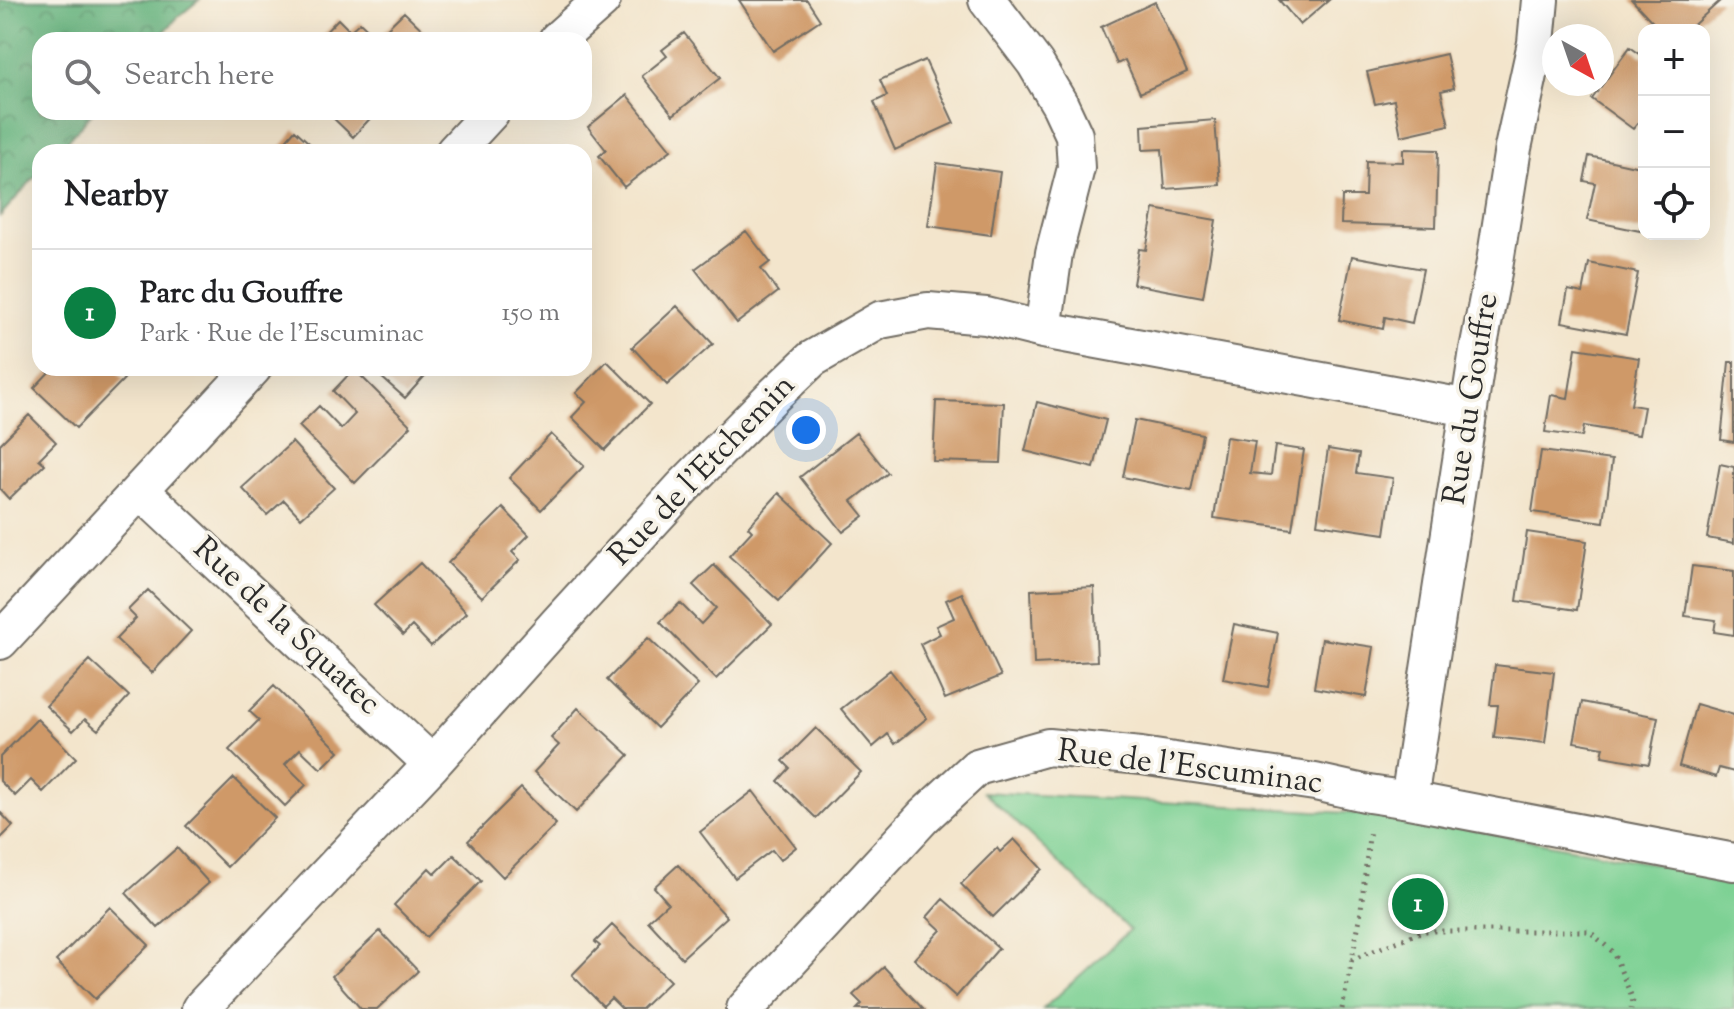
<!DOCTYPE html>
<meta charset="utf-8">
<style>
body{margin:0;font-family:"Sorts Mill Goudy",serif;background:#f2f2f2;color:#202124}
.controls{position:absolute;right:24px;top:24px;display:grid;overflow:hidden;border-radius:16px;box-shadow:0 8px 32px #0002}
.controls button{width:72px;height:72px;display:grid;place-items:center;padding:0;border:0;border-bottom:2px solid #e0e0e0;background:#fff;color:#202124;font:40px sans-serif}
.compass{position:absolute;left:1542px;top:24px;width:72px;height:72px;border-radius:50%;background:#fff;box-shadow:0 8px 32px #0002;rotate:140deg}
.you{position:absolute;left:806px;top:430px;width:28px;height:28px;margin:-20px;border:6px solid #fff;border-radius:50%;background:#1a73e8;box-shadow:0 0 0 12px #1a73e833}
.badge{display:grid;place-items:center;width:52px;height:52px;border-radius:50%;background:#0b8043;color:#fff;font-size:26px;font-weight:700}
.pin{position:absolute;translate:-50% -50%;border:4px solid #fff;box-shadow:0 2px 8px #0006}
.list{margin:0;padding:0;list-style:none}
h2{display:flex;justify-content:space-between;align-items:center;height:104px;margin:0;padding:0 32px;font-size:34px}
h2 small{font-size:26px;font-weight:400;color:#757577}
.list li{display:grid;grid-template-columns:52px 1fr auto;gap:24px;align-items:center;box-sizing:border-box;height:128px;padding:0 32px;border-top:2px solid #e0e0e0}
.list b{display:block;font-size:30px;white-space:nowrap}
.list p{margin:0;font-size:26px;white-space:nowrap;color:#757577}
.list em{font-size:26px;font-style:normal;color:#757577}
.icon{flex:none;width:44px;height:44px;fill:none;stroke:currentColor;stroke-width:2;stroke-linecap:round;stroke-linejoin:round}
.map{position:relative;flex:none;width:1734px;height:1009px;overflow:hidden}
.search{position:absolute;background:#fff;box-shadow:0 8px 32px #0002;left:32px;top:32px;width:560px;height:88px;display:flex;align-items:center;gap:20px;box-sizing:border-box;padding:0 28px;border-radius:24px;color:#757577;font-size:30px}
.panel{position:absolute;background:#fff;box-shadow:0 8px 32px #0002;left:32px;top:144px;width:560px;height:232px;border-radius:24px}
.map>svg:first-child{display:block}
</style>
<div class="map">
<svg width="1734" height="1009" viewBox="0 0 1734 1009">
<defs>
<pattern id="forest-crowns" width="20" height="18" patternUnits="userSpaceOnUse" patternTransform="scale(2)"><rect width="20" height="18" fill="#66b37e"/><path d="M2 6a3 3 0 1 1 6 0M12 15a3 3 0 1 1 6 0" fill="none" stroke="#549267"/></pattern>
</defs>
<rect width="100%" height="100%" fill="#f7f3e8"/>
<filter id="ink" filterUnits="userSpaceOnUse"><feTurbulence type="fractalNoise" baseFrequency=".0125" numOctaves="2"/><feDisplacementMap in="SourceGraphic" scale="16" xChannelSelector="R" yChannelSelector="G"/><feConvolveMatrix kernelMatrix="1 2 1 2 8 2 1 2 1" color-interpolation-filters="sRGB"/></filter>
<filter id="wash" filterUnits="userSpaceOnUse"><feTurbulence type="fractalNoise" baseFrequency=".006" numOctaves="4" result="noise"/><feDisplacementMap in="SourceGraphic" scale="32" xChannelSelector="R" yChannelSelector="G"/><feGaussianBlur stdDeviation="1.8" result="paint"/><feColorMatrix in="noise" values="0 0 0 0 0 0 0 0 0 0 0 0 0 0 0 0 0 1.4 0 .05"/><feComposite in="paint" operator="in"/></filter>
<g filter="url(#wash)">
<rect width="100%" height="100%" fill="#f3e5cc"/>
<!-- green -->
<path fill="#7ed194" stroke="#547e60" stroke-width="2" d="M 984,792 L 1401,816 L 1734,879 L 1734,1009 L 1043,1009 L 1130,930 Z"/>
<!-- forest -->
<path fill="url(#forest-crowns)" stroke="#486f54" stroke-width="2" d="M 0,0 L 199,0 L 178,17 L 157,40 L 40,40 L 40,112 L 93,112 L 57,152 L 40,152 L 40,171 L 0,216 Z"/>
<g id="blocks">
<!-- building -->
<path fill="#cf9967" d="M 739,0 L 807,0 L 820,20 L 773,51 Z
M 1279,0 L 1329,0 L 1300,25 Z
M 1632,0 L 1721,0 L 1688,30 L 1660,30 Z
M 1155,2 L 1187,72 L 1140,93 L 1125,60 L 1117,64 L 1101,27 Z
M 404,12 L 433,40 L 318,40 L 338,19 L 350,31 L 360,22 L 377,38 Z
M 684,33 L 720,78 L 673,115 L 642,76 L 667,56 L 662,50 Z
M 1630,47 L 1644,57 L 1644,118 L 1643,117 L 1633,129 L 1592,99 Z
M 1446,54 L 1454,88 L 1441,91 L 1449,125 L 1401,136 L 1394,100 L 1375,104 L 1367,72 Z
M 925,60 L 954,123 L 895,150 L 874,102 L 887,96 L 880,80 Z
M 627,95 L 671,150 L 624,187 L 599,156 L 606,150 L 588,127 Z
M 327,112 L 376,112 L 353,137 Z
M 1215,120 L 1220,185 L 1165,189 L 1162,149 L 1143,150 L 1142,126 Z
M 295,130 L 319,152 L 276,152 Z
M 1403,149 L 1438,150 L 1436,227 L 1341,224 L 1342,196 L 1365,196 L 1366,161 L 1403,162 Z
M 1589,156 L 1644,168 L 1644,213 L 1640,231 L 1587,220 L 1595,183 L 1584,181 Z
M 937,163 L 1000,172 L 991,235 L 928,226 Z
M 1154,209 L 1216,220 L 1203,297 L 1133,284 L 1139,249 L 1146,250 Z
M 746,231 L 770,262 L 761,269 L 778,292 L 737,323 L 695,269 Z
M 1352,256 L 1423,269 L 1412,323 L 1385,317 L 1383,329 L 1339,320 Z
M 1589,263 L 1638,273 L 1626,334 L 1562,322 L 1568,290 L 1583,293 Z
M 677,306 L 713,344 L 667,385 L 632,347 Z
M 1576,348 L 1639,358 L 1631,405 L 1644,407 L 1639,435 L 1584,426 L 1582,437 L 1545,432 L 1551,395 L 1568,398 Z
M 607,361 L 650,404 L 605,450 L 572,417 L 586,402 L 576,393 Z
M 1729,362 L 1734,362 L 1734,442 L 1721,440 Z
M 53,368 L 113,368 L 124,379 L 76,428 L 34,388 Z
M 371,368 L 432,368 L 405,398 Z
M 354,369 L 411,426 L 355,483 L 299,426 L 319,406 L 341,429 L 355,414 L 333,391 Z
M 936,401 L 1004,403 L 1001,463 L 933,461 Z
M 1037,402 L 1106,420 L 1094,468 L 1025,451 Z
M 29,415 L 56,442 L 39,459 L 45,464 L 9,499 L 0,489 L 0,444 Z
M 1135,420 L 1202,434 L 1191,491 L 1123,477 Z
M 856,433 L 888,473 L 852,501 L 864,516 L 843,532 L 800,477 Z
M 551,434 L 584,466 L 541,510 L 509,478 Z
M 1226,437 L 1255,441 L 1250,473 L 1271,475 L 1275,446 L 1304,450 L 1292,529 L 1214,518 Z
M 292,442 L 334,488 L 301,518 L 284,500 L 267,515 L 242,488 Z
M 1328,449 L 1359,454 L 1356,473 L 1393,478 L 1385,534 L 1317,524 Z
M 1541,451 L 1612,460 L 1604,522 L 1532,512 Z
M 1720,464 L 1734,467 L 1734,543 L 1707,538 Z
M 779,493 L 832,543 L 779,601 L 729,556 L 752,531 L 748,527 Z
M 503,508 L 529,535 L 512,552 L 520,560 L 482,597 L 448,563 Z
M 1527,532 L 1587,541 L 1577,610 L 1517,601 Z
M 420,563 L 467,613 L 431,646 L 412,626 L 403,635 L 374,605 Z
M 714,565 L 772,624 L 716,679 L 660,622 L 680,603 L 701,624 L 716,608 L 693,585 Z
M 1692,566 L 1734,571 L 1734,635 L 1714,632 L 1716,620 L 1685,616 Z
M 1094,587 L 1097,661 L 1034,664 L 1031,590 Z
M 148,590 L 191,631 L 152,673 L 116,639 L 136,618 L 128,610 Z
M 962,593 L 1001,676 L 945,699 L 920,644 L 940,634 L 936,626 L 954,618 L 946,600 Z
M 1234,624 L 1278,633 L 1268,687 L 1223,679 Z
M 648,638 L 698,685 L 657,728 L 607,680 Z
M 1322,639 L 1374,647 L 1366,697 L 1314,688 Z
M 90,660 L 129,696 L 98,730 L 85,719 L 73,731 L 46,706 Z
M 1495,665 L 1554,672 L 1545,743 L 1494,737 L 1498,705 L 1490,705 Z
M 890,670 L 927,718 L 895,744 L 888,734 L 873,747 L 841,709 Z
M 274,686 L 339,751 L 321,769 L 300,749 L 285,764 L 306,785 L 285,806 L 229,750 L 259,720 L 249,711 Z
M 1582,702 L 1658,717 L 1649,764 L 1602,756 L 1604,747 L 1574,742 Z
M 1696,704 L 1734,715 L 1734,772 L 1719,768 L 1716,777 L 1679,766 Z
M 578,708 L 629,755 L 576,812 L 534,772 L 559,745 L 551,738 Z
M 37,719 L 76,758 L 43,792 L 31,780 L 15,796 L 0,781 L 0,757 Z
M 816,728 L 861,772 L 816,818 L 778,781 L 790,768 L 783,761 Z
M 234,778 L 275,818 L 227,867 L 186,826 Z
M 521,788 L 556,824 L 503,877 L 468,841 Z
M 753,791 L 796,847 L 780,860 L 772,850 L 735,878 L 700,832 Z
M 0,812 L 13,826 L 0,839 Z
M 1014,839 L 1042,869 L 993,917 L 961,884 L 997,848 L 1000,852 Z
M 177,848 L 209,883 L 158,928 L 126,893 Z
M 454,855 L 481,881 L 426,937 L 394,905 L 429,868 L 435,874 Z
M 678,865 L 727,917 L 682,958 L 648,921 L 668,903 L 654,887 Z
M 943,899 L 999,948 L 956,997 L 914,959 L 941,930 L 927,917 Z
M 110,907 L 149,945 L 95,999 L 56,961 Z
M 612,925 L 670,981 L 641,1009 L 622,1009 L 611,998 L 603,1006 L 572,975 L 600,946 L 595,942 Z
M 380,931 L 418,971 L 377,1009 L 361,1009 L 332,976 Z
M 884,967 L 923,1009 L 857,1009 L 862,1004 L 853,995 Z"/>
</g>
</g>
<g filter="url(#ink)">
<use href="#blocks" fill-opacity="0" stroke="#716c63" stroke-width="2"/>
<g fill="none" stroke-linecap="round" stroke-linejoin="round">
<!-- minor casing -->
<g stroke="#716c63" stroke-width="40">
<path id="minor" d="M 987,0 L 1035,63 L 1060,105 L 1074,135 L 1076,168 L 1054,253 L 1043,330
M 557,40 L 602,0
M 454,152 L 491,112
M 140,490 L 432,764
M 0,641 L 253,368
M 1409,800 L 1478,350 L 1495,262 L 1513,148 L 1536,43 L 1540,0
M 200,1009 L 432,764 L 559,622 L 683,487 L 771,398 L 812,359 L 880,320 L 928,311 L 986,316 L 1043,330 L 1469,408
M 745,1009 L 924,816 L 977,767 L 1048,747 L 1141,756 L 1315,782 L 1369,794 L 1409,800 L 1734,862"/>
</g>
<!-- path -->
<path stroke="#716c63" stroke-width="5" stroke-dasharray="2 6" stroke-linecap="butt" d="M 1351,960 L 1423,931 L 1589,931 L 1613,952 L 1633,1000 L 1631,1009
M 1342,1009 L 1360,918 L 1370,828"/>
<!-- minor -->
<use href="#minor" stroke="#fff" stroke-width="36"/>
</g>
</g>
<g text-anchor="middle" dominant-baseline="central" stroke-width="7" stroke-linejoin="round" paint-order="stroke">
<!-- street labels -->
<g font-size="32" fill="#2b2b2b" stroke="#f7f3e8">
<text transform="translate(1472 399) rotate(-81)">Rue du Gouffre</text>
<text transform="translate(703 471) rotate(-46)">Rue de l'Etchemin</text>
<text transform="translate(286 627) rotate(43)">Rue de la Squatec</text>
<text transform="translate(1190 768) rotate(7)">Rue de l'Escuminac</text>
</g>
</g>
</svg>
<div class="controls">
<button>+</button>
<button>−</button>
<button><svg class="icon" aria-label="locate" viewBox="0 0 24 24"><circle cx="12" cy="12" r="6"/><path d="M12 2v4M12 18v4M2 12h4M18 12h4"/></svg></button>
</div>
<svg class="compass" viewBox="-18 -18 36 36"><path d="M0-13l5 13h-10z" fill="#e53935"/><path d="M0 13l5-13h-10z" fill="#757577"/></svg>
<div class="you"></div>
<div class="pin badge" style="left:1418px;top:904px">1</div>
<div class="search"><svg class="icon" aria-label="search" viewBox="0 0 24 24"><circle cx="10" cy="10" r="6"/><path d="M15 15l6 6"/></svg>Search here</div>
<section class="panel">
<h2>Nearby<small></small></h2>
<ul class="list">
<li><span class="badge">1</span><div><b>Parc du Gouffre</b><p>Park · Rue de l'Escuminac</p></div><em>150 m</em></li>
</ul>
</section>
</div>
